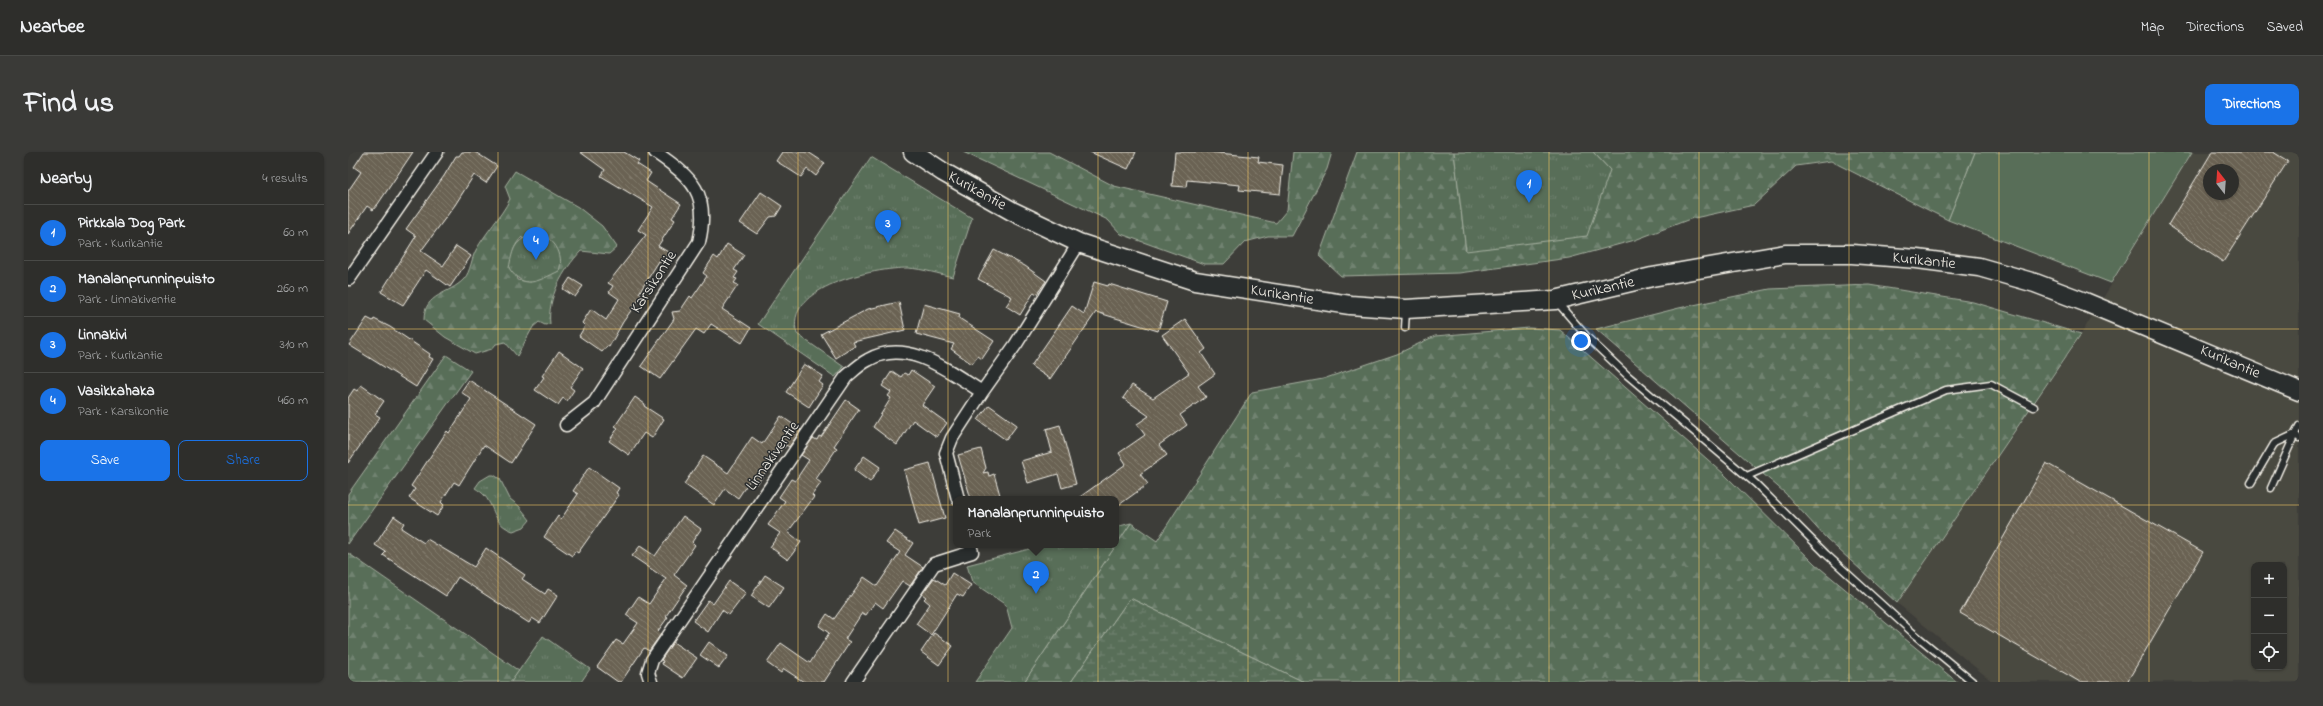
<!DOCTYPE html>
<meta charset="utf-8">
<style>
body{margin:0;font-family:"Indie Flower",sans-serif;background:#3a3a37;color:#f1f3f6}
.controls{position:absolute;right:12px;bottom:12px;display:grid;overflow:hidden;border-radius:8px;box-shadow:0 1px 3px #0004}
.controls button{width:36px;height:36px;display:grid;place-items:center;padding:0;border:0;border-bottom:1px solid #494a47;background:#2e2e2b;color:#f1f3f6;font:20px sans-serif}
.compass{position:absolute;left:1855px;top:12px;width:36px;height:36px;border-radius:50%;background:#2e2e2b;box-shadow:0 1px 3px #0004;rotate:343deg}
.you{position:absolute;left:1233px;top:189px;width:14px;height:14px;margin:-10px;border:3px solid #fff;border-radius:50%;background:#1a73e8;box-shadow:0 0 0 6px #1a73e833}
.badge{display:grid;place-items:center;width:26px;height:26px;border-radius:50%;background:#1a73e8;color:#fff;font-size:13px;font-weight:700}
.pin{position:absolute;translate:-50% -33px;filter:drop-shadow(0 1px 2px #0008)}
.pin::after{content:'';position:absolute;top:21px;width:14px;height:12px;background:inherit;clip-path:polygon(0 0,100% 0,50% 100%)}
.popup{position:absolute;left:605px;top:344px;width:166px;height:52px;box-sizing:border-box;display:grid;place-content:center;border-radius:8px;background:#2e2e2b;filter:drop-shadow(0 1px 3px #0005);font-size:13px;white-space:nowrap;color:#a7a8a9}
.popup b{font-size:15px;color:#f1f3f6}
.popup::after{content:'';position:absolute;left:50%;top:100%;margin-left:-8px;border:8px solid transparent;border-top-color:#2e2e2b}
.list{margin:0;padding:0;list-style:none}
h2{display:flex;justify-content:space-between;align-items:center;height:52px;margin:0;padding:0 16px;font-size:17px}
h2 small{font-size:13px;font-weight:400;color:#a7a8a9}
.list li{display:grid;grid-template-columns:26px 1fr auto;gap:12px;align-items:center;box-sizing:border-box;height:56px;padding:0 16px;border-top:1px solid #494a47}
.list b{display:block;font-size:15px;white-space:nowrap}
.list p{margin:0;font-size:13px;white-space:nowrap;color:#a7a8a9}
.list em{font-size:13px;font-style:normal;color:#a7a8a9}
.actions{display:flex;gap:8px;padding:12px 16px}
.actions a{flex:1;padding:9px 0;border:1px solid #1a73e8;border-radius:8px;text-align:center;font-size:14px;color:#1a73e8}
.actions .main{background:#1a73e8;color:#fff}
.icon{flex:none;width:22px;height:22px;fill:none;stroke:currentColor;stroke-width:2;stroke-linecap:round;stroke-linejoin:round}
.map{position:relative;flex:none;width:1951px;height:530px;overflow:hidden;border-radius:8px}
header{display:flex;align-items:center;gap:24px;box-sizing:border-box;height:56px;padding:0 20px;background:#2e2e2b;border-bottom:1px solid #494a47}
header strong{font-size:19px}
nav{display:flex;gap:22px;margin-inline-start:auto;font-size:14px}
.intro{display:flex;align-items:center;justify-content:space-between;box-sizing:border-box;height:96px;padding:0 24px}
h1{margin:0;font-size:28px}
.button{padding:10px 18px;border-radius:8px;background:#1a73e8;color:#fff;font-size:14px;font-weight:700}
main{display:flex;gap:24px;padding:0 24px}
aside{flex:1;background:#2e2e2b;border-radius:8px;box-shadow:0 1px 3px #0004}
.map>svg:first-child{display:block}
</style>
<header>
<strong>Nearbee</strong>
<nav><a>Map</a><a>Directions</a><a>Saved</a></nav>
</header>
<div class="intro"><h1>Find us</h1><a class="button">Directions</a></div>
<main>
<aside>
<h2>Nearby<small>4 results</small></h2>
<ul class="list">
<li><span class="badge">1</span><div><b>Pirkkala Dog Park</b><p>Park · Kurikantie</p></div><em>60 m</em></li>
<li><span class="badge">2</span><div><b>Manalanprunninpuisto</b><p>Park · Linnakiventie</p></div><em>260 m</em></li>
<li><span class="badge">3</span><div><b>Linnakivi</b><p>Park · Kurikantie</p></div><em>310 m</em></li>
<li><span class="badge">4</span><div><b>Vasikkahaka</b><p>Park · Karsikontie</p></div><em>460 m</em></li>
</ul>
<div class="actions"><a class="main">Save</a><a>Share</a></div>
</aside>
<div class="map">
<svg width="1951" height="530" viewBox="0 0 1951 530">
<defs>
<pattern id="forest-firs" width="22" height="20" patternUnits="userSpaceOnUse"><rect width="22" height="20" fill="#586e59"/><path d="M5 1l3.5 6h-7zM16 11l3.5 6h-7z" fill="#718371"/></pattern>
<pattern id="wetland-marsh" width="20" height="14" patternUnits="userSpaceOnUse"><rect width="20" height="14" fill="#586e59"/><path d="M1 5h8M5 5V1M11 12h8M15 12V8" fill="none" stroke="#718371"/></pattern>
<pattern id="park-tufts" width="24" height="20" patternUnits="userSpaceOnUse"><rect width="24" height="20" fill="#586e59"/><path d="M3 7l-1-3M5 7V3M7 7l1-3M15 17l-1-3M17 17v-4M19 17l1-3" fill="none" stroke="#718371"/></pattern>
<pattern id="building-back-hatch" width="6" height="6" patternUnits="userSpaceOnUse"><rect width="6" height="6" fill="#6a6252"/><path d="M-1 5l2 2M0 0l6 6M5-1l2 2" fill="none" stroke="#80796b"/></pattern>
</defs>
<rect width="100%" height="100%" fill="#3d3d39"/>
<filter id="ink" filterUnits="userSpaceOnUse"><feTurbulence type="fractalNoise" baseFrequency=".025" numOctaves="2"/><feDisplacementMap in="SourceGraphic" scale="8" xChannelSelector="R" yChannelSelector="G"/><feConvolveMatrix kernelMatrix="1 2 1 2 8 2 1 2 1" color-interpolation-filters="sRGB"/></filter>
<g filter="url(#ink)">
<!-- built -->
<path fill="#4a4840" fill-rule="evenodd" d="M 1844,0 L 1951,0 L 1951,530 L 1645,530 L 1549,451 L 1724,197 ZM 1861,18 L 1885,18 L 1885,42 L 1861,42 ZM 1906,413 L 1936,413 L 1936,515 L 1906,515 Z"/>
<!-- grass -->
<path fill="#586e59" stroke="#a6b0a0" d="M 1627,0 L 1844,0 L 1763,131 L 1600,68 Z"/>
<!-- forest -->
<path fill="url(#forest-firs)" stroke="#a6b0a0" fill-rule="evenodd" d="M 615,0 L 701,0 L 766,34 L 928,71 L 939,58 L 945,0 L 984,0 L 979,17 L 944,84 L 920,84 L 897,90 L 876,112 L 856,112 L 773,82 L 760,68 Z
M 1009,0 L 1106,0 L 1118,99 L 1262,18 L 1245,0 L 1627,0 L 1600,68 L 1483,9 L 1448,14 L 1406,53 L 1342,67 L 1287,88 L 1221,106 L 1111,121 L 993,124 L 971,104 Z
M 167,19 L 230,55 L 254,74 L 269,95 L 261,102 L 233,99 C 215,118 199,146 202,172 L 197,173 L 191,170 L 185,175 L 169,204 L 157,190 L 148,192 L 144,197 L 127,202 L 97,185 L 76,168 C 76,141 101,143 116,127 C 123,119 123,107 128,98 C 138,80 153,65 162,47 L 157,34 ZM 174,85 L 183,130 L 169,128 C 165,110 160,99 174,85 Z
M 1521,133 L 1625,150 L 1733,182 L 1549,451 L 1478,386 L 1437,341 L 1248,177 L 1331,156 L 1422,137 Z
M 1181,176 L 1212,178 L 1375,321 L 1467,412 L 1609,530 L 956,530 L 782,446 L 723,530 L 676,530 L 783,371 L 809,389 L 904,240 L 975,227 L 1049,202 L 1087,184 Z
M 98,203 L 123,219 L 0,392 L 0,342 Z
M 0,401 L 171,519 L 163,530 L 0,530 Z"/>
<!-- wetland -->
<path fill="url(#wetland-marsh)" stroke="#a6b0a0" d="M 782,446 L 956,530 L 723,530 Z"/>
<!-- park -->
<path fill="url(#park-tufts)" stroke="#a6b0a0" d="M 1106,0 L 1245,0 L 1262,18 L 1239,84 L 1118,99 Z
M 523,5 L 624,66 L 605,125 C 591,122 575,117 560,116 C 527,116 434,134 449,182 L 496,215 L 487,225 L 410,172 Z
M 187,82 C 205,83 217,102 211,119 C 190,129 176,139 161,116 C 165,96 166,88 187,82 Z
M 142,323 L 146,323 L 152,327 L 162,347 L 171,354 L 182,368 L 176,375 L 165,379 C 145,372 148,358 137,344 C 135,341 130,338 127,336 L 132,329 Z
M 783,371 L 676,530 L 627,530 L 664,476 L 658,453 L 624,430 L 619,413 L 697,393 L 768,393 L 768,375 Z
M 195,484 L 242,517 L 233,530 L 163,530 Z"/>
<!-- building -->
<path fill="url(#building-back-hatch)" stroke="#f4f1e8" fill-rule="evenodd" d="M 16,0 L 65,0 L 30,52 L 25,58 L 19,54 L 0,82 L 0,39 L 13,20 L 6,15 Z
M 114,0 L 127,0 L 149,14 L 138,31 L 126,23 L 107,53 L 73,99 L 95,114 L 108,94 L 123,104 L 102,135 L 78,118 L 55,153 L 33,140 L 68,84 L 58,77 L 96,24 L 108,4 L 111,4 Z
M 232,0 L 276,0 L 291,9 L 289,12 L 303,21 L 298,29 L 333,52 L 324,66 L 327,68 L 310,94 L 322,101 L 315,111 L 311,109 L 291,141 L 294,143 L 275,170 L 261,195 L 259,194 L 254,200 L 231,184 L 237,174 L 234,171 L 243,157 L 258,168 L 271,147 L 261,140 L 265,134 L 260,131 L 298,83 L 290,78 L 305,55 L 253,24 L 257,18 Z
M 434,0 L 460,0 L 477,11 L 468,24 L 459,17 L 453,25 L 428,9 Z
M 742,0 L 788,0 L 780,17 Z
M 827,0 L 860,0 L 911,5 L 910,10 L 935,13 L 932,42 L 891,38 L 892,33 L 839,28 L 838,35 L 824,34 Z
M 1864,0 L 1925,0 L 1940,9 L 1875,110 L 1820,73 ZM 1861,18 L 1885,18 L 1885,42 L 1861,42 Z
M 413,40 L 434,54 L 428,64 L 422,65 L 409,82 L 392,71 Z
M 379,92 L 396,103 L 386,118 L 390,120 L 386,126 L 389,127 L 386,131 L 390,133 L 374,157 L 403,176 L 394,191 L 363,172 L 356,182 L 348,177 L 312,227 L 293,214 L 326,167 L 324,160 L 332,159 L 342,144 L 344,146 L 359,124 L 355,121 L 366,104 L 370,107 Z
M 646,98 L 677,114 L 698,129 L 689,142 L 686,140 L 672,163 L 658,154 L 664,145 L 630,127 Z
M 222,126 L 235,134 L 227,145 L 215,137 Z
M 746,130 L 760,134 L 761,132 L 819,150 L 810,179 L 748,160 L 702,227 L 683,214 L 724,154 L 736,162 Z
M 551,150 L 557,178 L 505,190 L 507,194 L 488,206 L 473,182 L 520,157 Z
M 576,152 L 612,162 L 611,166 L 646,189 L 634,207 L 630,204 L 624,212 L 603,197 L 606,192 L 568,182 Z
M 19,166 L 25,169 L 26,167 L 42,175 L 82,202 L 81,205 L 85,207 L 68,235 L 1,193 Z
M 837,167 L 858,197 L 853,201 L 867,222 L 850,234 L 858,245 L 832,263 L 839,273 L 811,293 L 819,303 L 792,322 L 800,332 L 768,355 L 768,347 L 729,347 L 778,312 L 771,301 L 797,283 L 789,272 L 801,264 L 775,246 L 784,233 L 805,246 L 841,221 L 814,183 Z
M 211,199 L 235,216 L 222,235 L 226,238 L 219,249 L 215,246 L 210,253 L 187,238 L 196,225 L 194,224 Z
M 456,212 L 475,224 L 471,230 L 475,233 L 461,255 L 438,240 Z
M 563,218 L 587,234 L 574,253 L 599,271 L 589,285 L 565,268 L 549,293 L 525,275 L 543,246 L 540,244 L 543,240 L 534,234 L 544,219 L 553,225 L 556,221 L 560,223 Z
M 121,228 L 188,272 L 163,311 L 136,293 L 111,333 L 106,330 L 93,350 L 96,353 L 89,364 L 61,346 L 67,337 L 63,334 L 99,279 L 101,281 L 123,247 L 113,240 Z
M 13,233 L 36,249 L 27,262 L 32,265 L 0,311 L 0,246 L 6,237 L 9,239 Z
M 287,245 L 297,252 L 296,254 L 316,267 L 304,286 L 296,281 L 281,303 L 261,289 L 270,276 L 267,274 Z
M 498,248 L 511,257 L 486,294 L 489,296 L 468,327 L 473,331 L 464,343 L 466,345 L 440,380 L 453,390 L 440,408 L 422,395 L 432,381 L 420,373 L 437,349 L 431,345 L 443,327 L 447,329 L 461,308 L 453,303 L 465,286 L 469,288 L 471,284 L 473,285 Z
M 641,253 L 669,273 L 658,288 L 630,268 Z
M 433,264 L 453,278 L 441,295 L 438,293 L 436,296 L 435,295 L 409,332 L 402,328 L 390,346 L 377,337 L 366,353 L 336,332 L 355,304 L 380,321 L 404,285 L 414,292 Z
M 712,273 L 728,332 L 714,336 L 710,322 L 680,331 L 673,309 L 704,300 L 698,277 Z
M 633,297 L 638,316 L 635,321 L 640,320 L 641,324 L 646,322 L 652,343 L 637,347 L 623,347 L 610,303 Z
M 516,304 L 532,315 L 522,330 L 506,318 Z
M 582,311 L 597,366 L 571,373 L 556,318 Z
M 1698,311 L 1855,400 L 1779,530 L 1732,530 L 1612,461 Z
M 241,315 L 271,336 L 268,341 L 271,343 L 230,401 L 227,399 L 224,404 L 196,385 L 210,364 L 213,367 L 230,342 L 225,339 Z
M 46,364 L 56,371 L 53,376 L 76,391 L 79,387 L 126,415 L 138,396 L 177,423 L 174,427 L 197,442 L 200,437 L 210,443 L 192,471 L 184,466 L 181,471 L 110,425 L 98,444 L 35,403 L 38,400 L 27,393 Z
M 335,364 L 353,377 L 344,390 L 347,393 L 326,423 L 339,433 L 318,464 L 320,465 L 310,479 L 313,482 L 301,499 L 296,496 L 273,530 L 270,530 L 249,515 L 268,488 L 275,492 L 290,471 L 278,463 L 290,445 L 301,452 L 318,427 L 284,404 L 292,394 L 307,404 Z
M 547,379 L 565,391 L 557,403 L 575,415 L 562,434 L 554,429 L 535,456 L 527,450 L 518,463 L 514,461 L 497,487 L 502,490 L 476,530 L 456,530 L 436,517 L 433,521 L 419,511 L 433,491 L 462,511 L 481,481 L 471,474 L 479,462 L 486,467 L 516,425 L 529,434 L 552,400 L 538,391 Z
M 604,421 L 623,433 L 615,445 L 609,442 L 583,483 L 568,472 L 582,452 L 576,447 L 578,445 L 574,442 L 586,426 L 597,433 Z
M 417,423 L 436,435 L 421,456 L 403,444 Z
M 381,429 L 398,441 L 381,463 L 374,458 L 360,480 L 345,469 L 360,448 L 365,452 Z
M 586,481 L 605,494 L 591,513 L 573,500 Z
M 325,490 L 349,506 L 335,526 L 314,512 L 315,509 L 313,508 Z
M 361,490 L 380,504 L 371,516 L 352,503 Z"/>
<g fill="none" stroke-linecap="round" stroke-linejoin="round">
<!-- lane casing -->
<g stroke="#f4f1e8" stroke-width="9">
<path id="lane" d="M 1209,150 L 1240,186 L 1279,223 L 1408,332 L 1478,402 L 1564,480 L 1625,530
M 1057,176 L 1058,159
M 1399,324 L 1598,238 L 1643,232 L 1686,255
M 1903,331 L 1926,292 L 1947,282 L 1951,274
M 1923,336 L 1947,282 L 1951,286"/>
</g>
<!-- street casing -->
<g stroke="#f4f1e8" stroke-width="15">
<path id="street" d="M 1,127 L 89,0
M 218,273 L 246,251 L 351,90 C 362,42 345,26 307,0
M 610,347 L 598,301 L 604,286 L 634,240 L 668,192 L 731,91
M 303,530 L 300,521 L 304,508 L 498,225 C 505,219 512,212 520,208 C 559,185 602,220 634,240
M 505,530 L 586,412 L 624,400 L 622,393"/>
</g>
<!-- secondary casing -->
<g stroke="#f4f1e8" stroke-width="21">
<path id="secondary" d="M 565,0 L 595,20 L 664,59 L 731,91 L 847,129 L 1002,153 L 1058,157 L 1207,148 L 1304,125 L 1437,102 L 1504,102 L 1569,107 L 1631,115 L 1687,131 L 1737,150 L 1951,239"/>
</g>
<!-- lane -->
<use href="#lane" stroke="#2a2d2e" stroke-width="6"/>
<!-- street -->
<use href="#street" stroke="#2a2d2e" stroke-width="12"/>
<!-- secondary -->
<use href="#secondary" stroke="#2a2d2e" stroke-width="18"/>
</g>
</g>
<!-- grid -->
<path fill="none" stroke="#ffd166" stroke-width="1" stroke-opacity="0.55" d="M 150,0 L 150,530M 300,0 L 300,530M 450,0 L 450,530M 600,0 L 600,530M 750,0 L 750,530M 900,0 L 900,530M 1051,0 L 1051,530M 1201,0 L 1201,530M 1351,0 L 1351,530M 1501,0 L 1501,530M 1651,0 L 1651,530M 1801,0 L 1801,530M 0,177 L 1951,177M 0,353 L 1951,353"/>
<g text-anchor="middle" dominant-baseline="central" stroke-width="3" stroke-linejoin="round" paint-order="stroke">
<!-- street labels -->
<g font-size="16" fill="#f4f1e8" stroke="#2a2d2e">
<text transform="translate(629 39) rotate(29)">Kurikantie</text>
<text transform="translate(1576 109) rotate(6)">Kurikantie</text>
<text transform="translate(306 130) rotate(-57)">Karsikontie</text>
<text transform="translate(1255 137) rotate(-13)">Kurikantie</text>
<text transform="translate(934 143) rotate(9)">Kurikantie</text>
<text transform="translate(1882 210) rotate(23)">Kurikantie</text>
<text transform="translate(425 304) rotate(-55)">Linnakiventie</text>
</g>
</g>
</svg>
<div class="controls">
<button>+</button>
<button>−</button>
<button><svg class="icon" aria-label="locate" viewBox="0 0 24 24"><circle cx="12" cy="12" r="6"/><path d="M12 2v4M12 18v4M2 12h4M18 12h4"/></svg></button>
</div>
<svg class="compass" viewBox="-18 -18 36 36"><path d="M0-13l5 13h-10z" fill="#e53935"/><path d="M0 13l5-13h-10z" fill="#a7a8a9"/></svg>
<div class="you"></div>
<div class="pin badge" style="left:1181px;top:51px">1</div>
<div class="pin badge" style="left:688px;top:442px">2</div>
<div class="popup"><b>Manalanprunninpuisto</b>Park</div>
<div class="pin badge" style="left:540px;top:91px">3</div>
<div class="pin badge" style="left:188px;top:108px">4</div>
</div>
</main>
